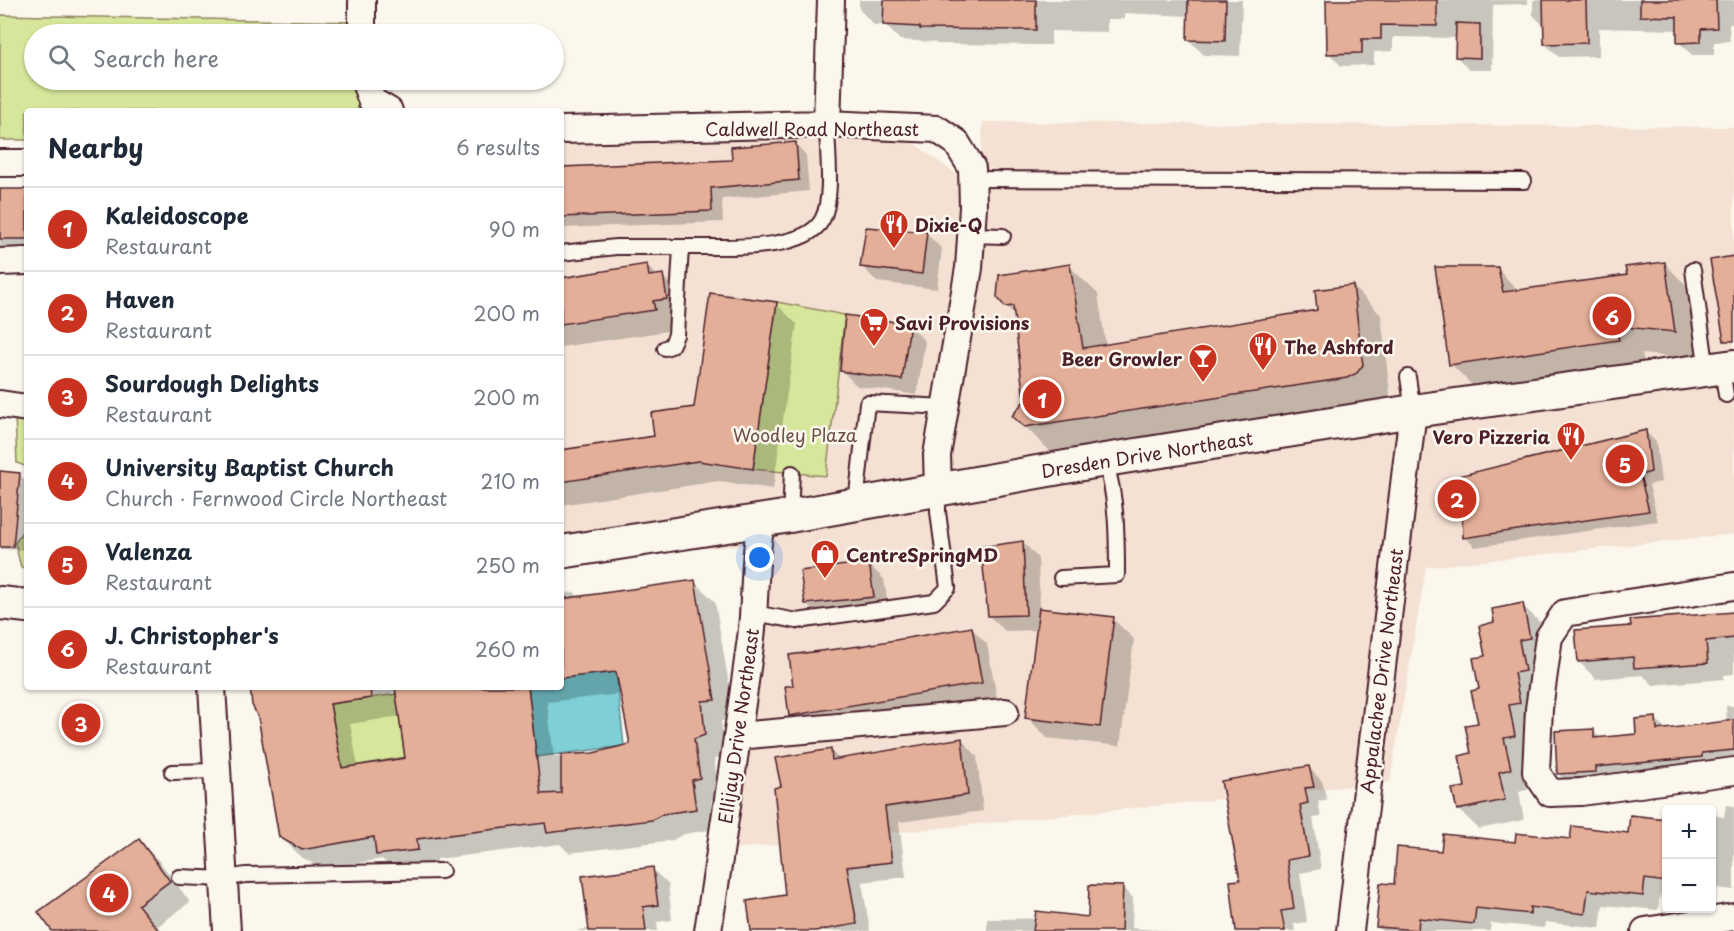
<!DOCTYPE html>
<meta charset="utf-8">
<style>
body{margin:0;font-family:"Playpen Sans",sans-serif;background:#f6f6f7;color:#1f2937}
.controls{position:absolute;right:18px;bottom:18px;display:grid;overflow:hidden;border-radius:6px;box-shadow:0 2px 4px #0004}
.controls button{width:54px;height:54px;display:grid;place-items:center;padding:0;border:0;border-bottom:2px solid #e0e1e3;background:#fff;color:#1f2937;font:30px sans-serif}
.you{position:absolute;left:760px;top:558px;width:21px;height:21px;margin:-15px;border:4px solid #fff;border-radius:50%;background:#1a73e8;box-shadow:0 0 0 9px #1a73e833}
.badge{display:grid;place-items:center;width:39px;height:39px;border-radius:50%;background:#c8321e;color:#fff;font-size:20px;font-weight:700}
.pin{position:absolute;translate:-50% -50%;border:3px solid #fff;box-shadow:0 2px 6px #0006}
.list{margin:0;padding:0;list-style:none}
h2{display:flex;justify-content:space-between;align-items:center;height:78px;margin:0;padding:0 24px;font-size:26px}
h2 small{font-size:20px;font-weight:400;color:#747a83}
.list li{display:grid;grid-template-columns:39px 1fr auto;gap:18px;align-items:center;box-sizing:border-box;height:84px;padding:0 24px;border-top:2px solid #e0e1e3}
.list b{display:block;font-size:22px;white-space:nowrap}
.list p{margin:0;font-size:20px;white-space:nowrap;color:#747a83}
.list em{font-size:20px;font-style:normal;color:#747a83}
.icon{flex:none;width:33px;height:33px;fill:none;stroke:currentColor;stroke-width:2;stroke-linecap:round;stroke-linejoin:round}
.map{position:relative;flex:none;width:1734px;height:931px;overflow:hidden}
.search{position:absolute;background:#fff;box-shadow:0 2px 4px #0004;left:24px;top:24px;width:540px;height:66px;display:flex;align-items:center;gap:15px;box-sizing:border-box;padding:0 21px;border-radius:33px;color:#747a83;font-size:22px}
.panel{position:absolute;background:#fff;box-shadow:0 2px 4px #0004;left:24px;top:108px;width:540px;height:582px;border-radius:6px}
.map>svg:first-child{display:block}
</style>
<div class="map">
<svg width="1734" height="931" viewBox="0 0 1734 931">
<rect width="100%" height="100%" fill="#fbf7ec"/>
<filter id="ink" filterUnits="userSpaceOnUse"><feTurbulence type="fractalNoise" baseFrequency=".0167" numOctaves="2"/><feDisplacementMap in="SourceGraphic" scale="12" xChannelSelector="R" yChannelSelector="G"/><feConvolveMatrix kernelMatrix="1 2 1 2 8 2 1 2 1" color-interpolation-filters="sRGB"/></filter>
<g filter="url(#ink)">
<!-- built -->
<path fill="#f4e1d3" d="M 561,117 L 889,125 L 979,191 L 983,122 L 1734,127 L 1734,534 L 1426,567 L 1390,782 L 723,850 L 774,540 L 737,546 L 561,557 Z"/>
<!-- green -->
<path fill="#d6e69a" stroke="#908262" stroke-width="1.5" d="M 0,15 L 355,22 L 355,34 L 34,34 L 34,80 L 357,80 L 358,111 L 27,111 L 27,140 L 0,140 Z
M 777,302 L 845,315 L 826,476 L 753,469 Z
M 15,415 L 27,419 L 27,467 L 17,463 Z
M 27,524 L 27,568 L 21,567 L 15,543 Z
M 396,694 L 405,757 L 342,768 L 330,704 Z"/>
<!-- water -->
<path fill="#7ecfd6" stroke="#698992" stroke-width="1.5" d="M 616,672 L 624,746 L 536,757 L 528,687 L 561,687 L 561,678 Z"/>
<!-- shadow -->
<path fill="#0003" fill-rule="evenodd" d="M 859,0 L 1242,0 L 1240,56 L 1204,55 L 1189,40 L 1189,16 L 1124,13 L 1124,19 L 1107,19 L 1107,32 L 1051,31 L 1051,45 L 937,44 L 934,42 L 900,40 L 885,25 L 874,25 L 859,9 Z
M 1328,0 L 1528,0 L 1528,4 L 1493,5 L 1492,70 L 1469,70 L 1457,57 L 1457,38 L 1393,37 L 1393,51 L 1374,52 L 1374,65 L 1341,66 L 1329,53 Z
M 1533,0 L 1734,0 L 1734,24 L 1729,24 L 1730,41 L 1714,42 L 1714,55 L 1692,55 L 1679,42 L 1679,30 L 1599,28 L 1599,56 L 1559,57 L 1545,44 L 1545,27 L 1533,15 Z
M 795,143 L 806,155 L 809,191 L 722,199 L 723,222 L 561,228 L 561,168 L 734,162 Z
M 0,191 L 27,191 L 27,254 L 0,254 Z
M 926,233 L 942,249 L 937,289 L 877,282 L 862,266 Z
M 1664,263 L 1693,292 L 1703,360 L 1642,354 L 1646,368 L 1479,392 L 1451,364 L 1497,269 L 1520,292 L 1629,276 Z
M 647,266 L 657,276 L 662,276 L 683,296 L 686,319 L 673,321 L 674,330 L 561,347 L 561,279 Z
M 1069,266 L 1098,294 L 1106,346 L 1319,312 L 1353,286 L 1381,315 L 1390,394 L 1385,401 L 1054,455 L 1014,416 L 1026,402 L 1015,315 L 1006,306 Z
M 776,304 L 797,324 L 773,489 L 719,481 L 561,505 L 561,452 L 656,437 L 695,408 Z
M 909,325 L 925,341 L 917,395 L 857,386 L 841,370 Z
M 1646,432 L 1656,442 L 1661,482 L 1649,485 L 1658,521 L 1475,547 L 1465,537 L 1464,518 L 1460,518 L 1450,508 Z
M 0,473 L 19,474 L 27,482 L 27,550 L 0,549 Z
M 1023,542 L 1038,558 L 1040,610 L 1113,619 L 1134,639 L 1120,746 L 1047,738 L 1027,717 L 1038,630 L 1005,631 L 989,616 Z
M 868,564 L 884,579 L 889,612 L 822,619 L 806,604 Z
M 694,581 L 715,602 L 735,720 L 721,721 L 725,756 L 714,759 L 720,798 L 711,800 L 715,829 L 684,834 L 673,840 L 569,853 L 560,844 L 437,859 L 437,870 L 397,874 L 382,859 L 323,869 L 301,857 L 280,836 L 260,717 L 251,687 L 561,687 L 561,594 L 574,592 L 580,598 ZM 622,694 L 632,745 L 593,754 L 554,757 L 547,702 ZM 401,716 L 407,759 L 358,767 L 350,724 Z
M 1522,605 L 1543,625 L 1535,756 L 1523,758 L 1530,789 L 1519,792 L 1524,820 L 1479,829 L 1458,809 L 1467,788 L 1480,724 L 1481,690 L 1487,657 L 1496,624 Z
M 1734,611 L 1734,674 L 1724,675 L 1724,679 L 1653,685 L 1643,675 L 1596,679 L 1579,662 L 1632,627 Z
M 971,628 L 987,644 L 997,698 L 805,731 L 790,716 L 794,687 L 791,656 Z
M 1726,706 L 1734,706 L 1734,765 L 1572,787 L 1559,774 L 1593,731 L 1602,739 L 1638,736 L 1656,719 L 1667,730 L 1727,722 Z
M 962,740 L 977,756 L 983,811 L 899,822 L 906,877 L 862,882 L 870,931 L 752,931 L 787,896 L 783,787 L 831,751 L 840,760 Z
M 1308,767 L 1322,781 L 1327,800 L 1318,801 L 1321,817 L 1313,818 L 1321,869 L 1300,873 L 1307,922 L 1294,924 L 1295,931 L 1238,931 L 1241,881 Z
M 1726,805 L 1734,806 L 1734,890 L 1716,888 L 1715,900 L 1712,900 L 1712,815 L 1724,817 Z
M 1632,817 L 1666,820 L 1666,895 L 1660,894 L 1658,910 L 1603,905 L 1600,928 L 1545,922 L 1545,928 L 1491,923 L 1490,931 L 1382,931 L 1377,926 L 1395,885 L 1443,852 L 1630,835 Z
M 139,841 L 159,861 L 190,902 L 158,926 L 162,931 L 54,931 Z
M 652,869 L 668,884 L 672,920 L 657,922 L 658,931 L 576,931 L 590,928 Z
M 1122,887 L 1133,898 L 1132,928 L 1169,931 L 987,931 L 987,919 L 1089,918 Z"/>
<!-- building -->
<path fill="#e4af98" stroke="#4a1f2b" stroke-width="1.5" d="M 884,0 L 1036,0 L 1036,30 L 920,29 L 920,27 L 883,25 Z
M 1188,0 L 1226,0 L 1225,41 L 1187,40 Z
M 1326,0 L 1437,0 L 1437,26 L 1381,25 L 1381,39 L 1362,39 L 1362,53 L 1327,54 Z
M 1543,0 L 1586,0 L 1587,43 L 1544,44 Z
M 1640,0 L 1716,0 L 1717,28 L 1701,29 L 1701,42 L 1677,43 L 1677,17 L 1640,16 Z
M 1456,23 L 1480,24 L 1480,58 L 1455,57 Z
M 796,142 L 799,180 L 711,188 L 712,211 L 561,217 L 561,167 L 732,160 L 731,147 Z
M 0,189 L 27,189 L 27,239 L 0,239 Z
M 866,227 L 927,232 L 922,274 L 860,267 Z
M 1734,256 L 1734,341 L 1724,341 L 1710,260 Z
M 1665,262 L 1675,332 L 1615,326 L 1619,340 L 1449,365 L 1435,267 L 1498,267 L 1503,292 L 1627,275 L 1625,267 Z
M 647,264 L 649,276 L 663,274 L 667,299 L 653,301 L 655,310 L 561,324 L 561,278 Z
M 1070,264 L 1083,348 L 1317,310 L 1315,290 L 1353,285 L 1363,365 L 1357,373 L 1347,378 L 1024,427 L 1012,416 L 1024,401 L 1013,306 L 1005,307 L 997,297 L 999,275 Z
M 710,293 L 777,302 L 753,469 L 698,461 L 561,482 L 561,450 L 654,436 L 651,413 L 694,407 Z
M 845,315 L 910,324 L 902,380 L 840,371 Z
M 1646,430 L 1651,472 L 1640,475 L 1649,511 L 1463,538 L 1462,507 L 1448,509 L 1446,479 Z
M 0,471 L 20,473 L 13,547 L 0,547 Z
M 1023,541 L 1026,615 L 988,616 L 981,547 Z
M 869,562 L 874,597 L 805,604 L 800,571 Z
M 695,580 L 715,700 L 702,701 L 705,735 L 694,739 L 700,778 L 692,780 L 696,809 L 663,814 L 652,820 L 547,833 L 545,823 L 417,839 L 418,850 L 376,855 L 374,837 L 302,850 L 279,837 L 258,717 L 252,705 L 250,687 L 370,687 L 371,698 L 330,704 L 342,768 L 405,758 L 395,687 L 528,687 L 541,794 L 561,793 L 561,755 L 593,753 L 630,744 L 616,672 L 561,678 L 561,599 Z
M 1523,603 L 1530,638 L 1519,640 L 1525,671 L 1514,673 L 1520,703 L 1509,705 L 1515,736 L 1504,738 L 1511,769 L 1499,772 L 1505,800 L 1457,810 L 1452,789 L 1465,787 L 1459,756 L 1471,753 L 1465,725 L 1478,723 L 1471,691 L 1479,689 L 1473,658 L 1485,656 L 1479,626 L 1494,622 L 1492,609 Z
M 1039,608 L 1114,617 L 1100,727 L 1025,718 Z
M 1734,612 L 1734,638 L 1706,641 L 1708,663 L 1634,668 L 1633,657 L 1578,662 L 1575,630 L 1631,626 L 1630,620 Z
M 972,627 L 982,683 L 789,716 L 785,686 L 793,686 L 789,655 L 860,646 Z
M 1656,717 L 1657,730 L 1734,720 L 1734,750 L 1702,753 L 1702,757 L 1596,767 L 1596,772 L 1557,774 L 1555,731 L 1594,729 L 1594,738 L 1636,734 L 1635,719 Z
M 962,738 L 968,795 L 885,807 L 892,862 L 847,867 L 857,924 L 815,931 L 751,931 L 747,901 L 785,895 L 774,788 L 781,786 L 775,758 L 831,749 L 832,760 Z
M 1309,766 L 1314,787 L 1305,788 L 1308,803 L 1300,805 L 1309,856 L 1287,860 L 1294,909 L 1281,911 L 1285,931 L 1236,931 L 1230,881 L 1240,880 L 1221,781 Z
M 1630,815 L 1666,819 L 1666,882 L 1645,879 L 1643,896 L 1588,890 L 1585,914 L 1530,907 L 1530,914 L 1476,908 L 1474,924 L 1419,918 L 1418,930 L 1376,927 L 1380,883 L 1394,884 L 1397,847 L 1441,851 L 1443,834 L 1515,842 L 1516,833 L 1570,839 L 1572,826 L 1628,833 Z
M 139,839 L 170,881 L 138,905 L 159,931 L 52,931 L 38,912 Z
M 653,867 L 658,905 L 643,907 L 646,931 L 589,931 L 582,876 Z
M 1089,885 L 1123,886 L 1121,931 L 1033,931 L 1036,911 L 1088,917 Z"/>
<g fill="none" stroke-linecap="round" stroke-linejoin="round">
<!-- service casing -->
<g stroke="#4a1f2b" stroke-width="18">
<path id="service" d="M 974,179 L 1524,181
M 971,235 L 1003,236
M 681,247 C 715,246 803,254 822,220 C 834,199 827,149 827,124
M 561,253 L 616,247 L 681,247 L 676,335 L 671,346 L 665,348
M 1693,270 L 1707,371
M 1722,368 L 1726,395
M 1408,377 L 1413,411
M 856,503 L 867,403 L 946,407
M 790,516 L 792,473
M 1061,578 L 1117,575 C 1117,536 1117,498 1105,460
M 754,613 L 797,621 L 934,602 L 948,588 L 938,512 L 938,489
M 172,772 L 217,771
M 179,877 L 224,879 L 245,875 L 442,871"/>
</g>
<!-- minor casing -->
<g stroke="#4a1f2b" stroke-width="30">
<path id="minor" d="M 362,0 L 362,34
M 364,80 L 372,101 L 389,111
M 827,124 L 831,0
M 561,130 L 827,124 L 937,129 L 956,142 L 972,168 L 973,207 L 969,268 L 937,455 L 938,489
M 0,163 L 27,163
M 0,262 L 27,261
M 0,404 L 27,408
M 1734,586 L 1565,613 L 1549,637 L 1539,709 L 1536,772 L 1550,793 L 1581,792 L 1734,771
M 212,687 L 227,931
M 738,736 L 1005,712
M 708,931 C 723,833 738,736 751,638 C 756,599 753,559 762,521
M 1350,931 L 1413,411
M 1645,931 L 1734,917"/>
</g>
<!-- tertiary casing -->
<g stroke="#4a1f2b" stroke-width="36">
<path id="tertiary" d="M 561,552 L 790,516 L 1105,460 L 1413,411 L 1734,366
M 0,603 L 27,606"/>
</g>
<!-- service -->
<use href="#service" stroke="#fbf7ec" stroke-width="14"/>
<!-- minor -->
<use href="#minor" stroke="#fbf7ec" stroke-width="26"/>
<!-- tertiary -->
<use href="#tertiary" stroke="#fbf7ec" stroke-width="32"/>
</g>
</g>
<!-- icons -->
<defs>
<g id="restaurant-pin" transform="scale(1.5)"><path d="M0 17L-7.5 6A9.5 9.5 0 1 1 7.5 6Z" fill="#c8321e" stroke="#fbf7ec"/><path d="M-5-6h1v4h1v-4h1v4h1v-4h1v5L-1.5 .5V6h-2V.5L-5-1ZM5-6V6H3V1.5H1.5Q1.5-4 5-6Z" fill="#fff"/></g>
<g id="supermarket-pin" transform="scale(1.5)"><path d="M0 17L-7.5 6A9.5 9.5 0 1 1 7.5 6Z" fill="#c8321e" stroke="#fbf7ec"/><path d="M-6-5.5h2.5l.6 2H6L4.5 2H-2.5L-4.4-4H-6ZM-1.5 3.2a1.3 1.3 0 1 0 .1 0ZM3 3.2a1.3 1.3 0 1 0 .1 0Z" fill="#fff"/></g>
<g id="bar-pin" transform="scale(1.5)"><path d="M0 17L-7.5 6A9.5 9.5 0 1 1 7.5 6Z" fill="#c8321e" stroke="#fbf7ec"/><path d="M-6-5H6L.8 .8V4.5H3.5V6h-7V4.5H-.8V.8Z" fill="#fff"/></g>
<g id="shop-pin" transform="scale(1.5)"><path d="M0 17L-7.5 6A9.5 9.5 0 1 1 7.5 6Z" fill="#c8321e" stroke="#fbf7ec"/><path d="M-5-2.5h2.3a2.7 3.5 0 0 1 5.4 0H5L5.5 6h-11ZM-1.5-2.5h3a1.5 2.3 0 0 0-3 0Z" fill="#fff"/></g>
</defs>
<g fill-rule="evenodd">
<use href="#restaurant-pin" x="894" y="224"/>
<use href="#supermarket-pin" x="874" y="322"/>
<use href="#restaurant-pin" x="1263" y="346"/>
<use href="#bar-pin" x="1203" y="358"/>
<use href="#restaurant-pin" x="1571" y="436"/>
<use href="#shop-pin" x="825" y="554"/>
</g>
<g text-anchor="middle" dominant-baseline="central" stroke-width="5" stroke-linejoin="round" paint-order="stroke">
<!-- street labels -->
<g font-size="18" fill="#4a1f2b" stroke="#fbf7ec">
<text x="812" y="128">Caldwell Road Northeast</text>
<text transform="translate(1147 454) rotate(-9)">Dresden Drive Northeast</text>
<text transform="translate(1381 671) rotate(-83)">Appalachee Drive Northeast</text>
<text transform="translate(738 726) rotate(-82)">Ellijay Drive Northeast</text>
</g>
<!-- poi labels -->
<g font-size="18" font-weight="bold" fill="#4a1f2b" stroke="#fbf7ec" text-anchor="start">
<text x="915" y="224">Dixie-Q</text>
<text x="895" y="322">Savi Provisions</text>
<text x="1284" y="346">The Ashford</text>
<text x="1182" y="358" text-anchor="end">Beer Growler</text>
<text x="1550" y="436" text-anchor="end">Vero Pizzeria</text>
<text x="846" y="554">CentreSpringMD</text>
</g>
<!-- park labels -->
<g font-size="18" fill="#6d5147" stroke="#fbf7ec">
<text x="795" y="434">Woodley Plaza</text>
</g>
</g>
</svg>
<div class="controls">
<button>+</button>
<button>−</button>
</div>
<div class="you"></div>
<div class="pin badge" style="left:1042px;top:399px">1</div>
<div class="pin badge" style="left:1457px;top:499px">2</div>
<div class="pin badge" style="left:81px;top:723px">3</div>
<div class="pin badge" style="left:109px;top:893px">4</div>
<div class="pin badge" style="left:1625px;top:464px">5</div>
<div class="pin badge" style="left:1612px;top:316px">6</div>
<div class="search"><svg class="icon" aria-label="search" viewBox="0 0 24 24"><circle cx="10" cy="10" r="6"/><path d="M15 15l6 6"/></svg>Search here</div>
<section class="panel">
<h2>Nearby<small>6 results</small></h2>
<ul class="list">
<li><span class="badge">1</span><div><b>Kaleidoscope</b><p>Restaurant</p></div><em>90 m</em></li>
<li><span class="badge">2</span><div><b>Haven</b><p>Restaurant</p></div><em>200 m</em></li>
<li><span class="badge">3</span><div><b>Sourdough Delights</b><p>Restaurant</p></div><em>200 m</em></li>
<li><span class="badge">4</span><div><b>University Baptist Church</b><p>Church · Fernwood Circle Northeast</p></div><em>210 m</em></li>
<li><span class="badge">5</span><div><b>Valenza</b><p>Restaurant</p></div><em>250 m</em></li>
<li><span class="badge">6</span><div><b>J. Christopher's</b><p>Restaurant</p></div><em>260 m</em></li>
</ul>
</section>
</div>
